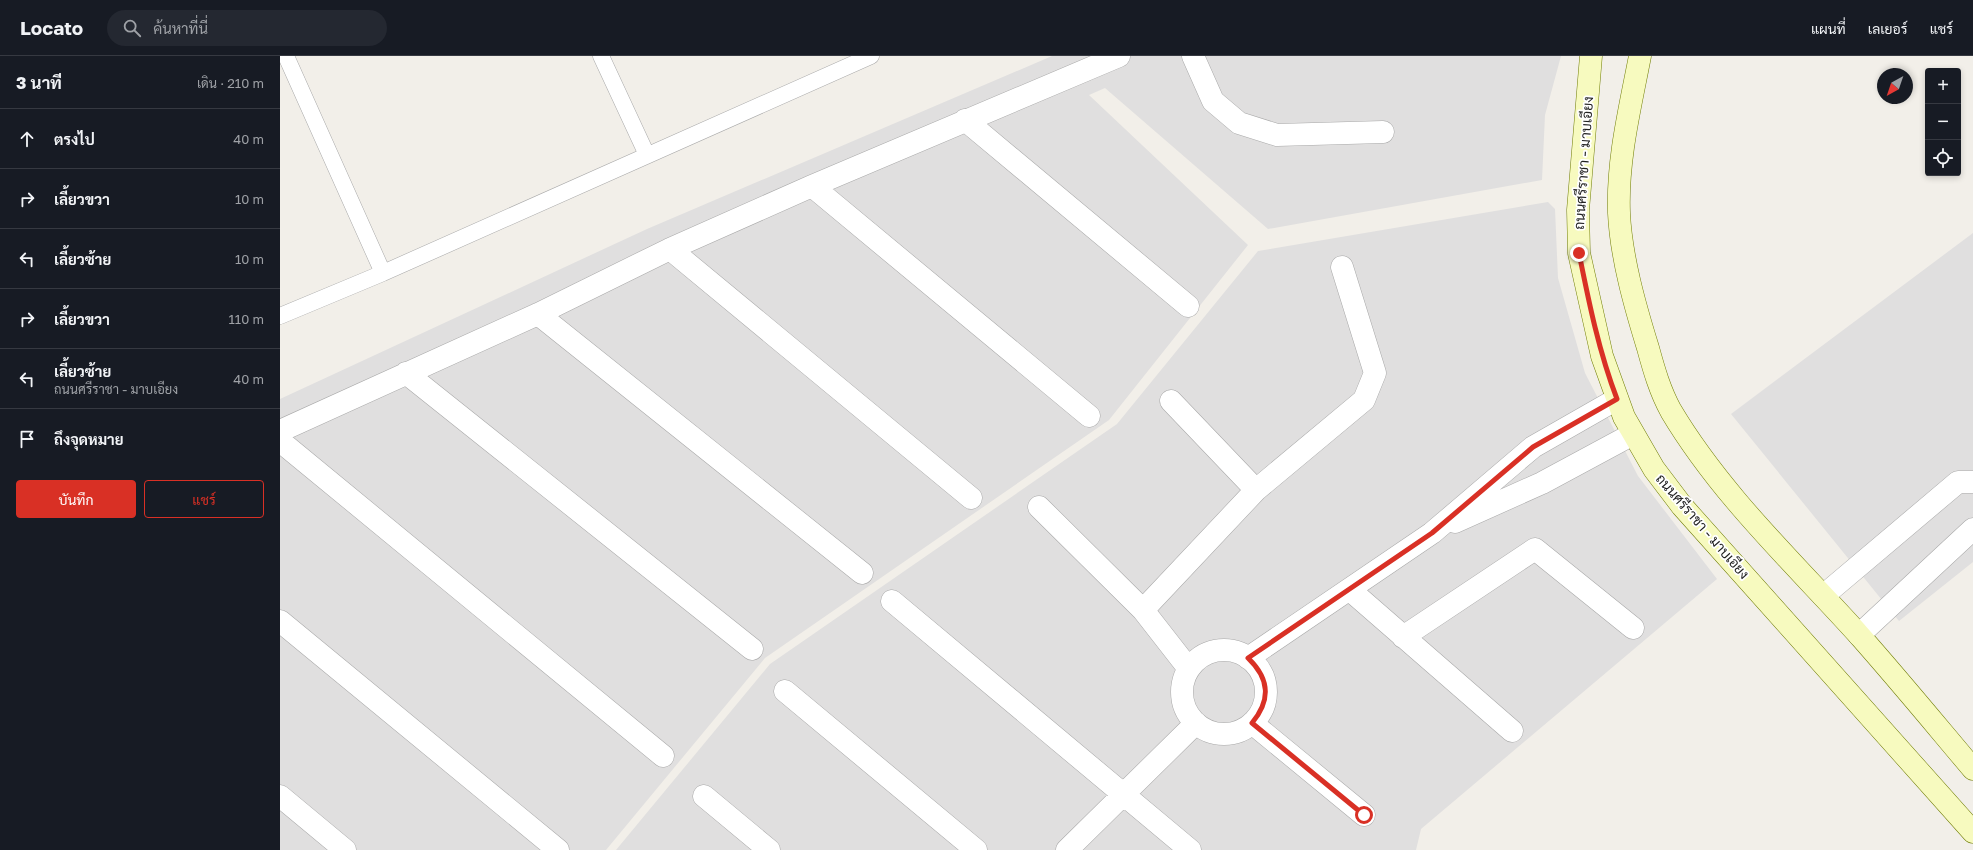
<!DOCTYPE html>
<html lang="th">
<meta charset="utf-8">
<style>
body{margin:0;font-family:"Golos Text",Sarabun,sans-serif;background:#242831;color:#f1f3f6}
.controls{position:absolute;right:12px;top:12px;display:grid;overflow:hidden;border-radius:4px;box-shadow:0 2px 6px #0003}
.controls button{width:36px;height:36px;display:grid;place-items:center;padding:0;border:0;border-bottom:1px solid #363941;background:#171b24;color:#f1f3f6;font:20px sans-serif}
.compass{position:absolute;left:1597px;top:12px;width:36px;height:36px;border-radius:50%;background:#171b24;box-shadow:0 2px 6px #0003;rotate:220deg}
.stop{position:absolute;width:12px;height:12px;margin:-9px;border:3px solid #d93025;border-radius:50%;background:#fff}
.stop.end{background:#d93025;border-color:#fff;box-shadow:0 1px 4px #0008}
.list{margin:0;padding:0;list-style:none}
h2{display:flex;justify-content:space-between;align-items:center;height:52px;margin:0;padding:0 16px;font-size:17px}
h2 small{font-size:13px;font-weight:400;color:#9ea1a6}
.list li{display:grid;grid-template-columns:26px 1fr auto;gap:12px;align-items:center;box-sizing:border-box;height:60px;padding:0 16px;border-top:1px solid #363941}
.list b{display:block;font-size:15px;white-space:nowrap}
.list p{margin:0;font-size:13px;white-space:nowrap;color:#9ea1a6}
.list em{font-size:13px;font-style:normal;color:#9ea1a6}
.actions{display:flex;gap:8px;padding:12px 16px}
.actions a{flex:1;padding:9px 0;border:1px solid #d93025;border-radius:4px;text-align:center;font-size:14px;color:#d93025}
.actions .main{background:#d93025;color:#fff}
.icon{flex:none;width:22px;height:22px;fill:none;stroke:currentColor;stroke-width:2;stroke-linecap:round;stroke-linejoin:round}
.map{position:relative;flex:none;width:1693px;height:794px;overflow:hidden}
header{display:flex;align-items:center;gap:24px;box-sizing:border-box;height:56px;padding:0 20px;background:#171b24;border-bottom:1px solid #363941}
header strong{font-size:19px}
nav{display:flex;gap:22px;margin-inline-start:auto;font-size:14px}
.search{width:280px;height:36px;background:#242831;display:flex;align-items:center;gap:10px;box-sizing:border-box;padding:0 14px;border-radius:22px;color:#9ea1a6;font-size:15px}
main{display:flex}
aside{flex:1;background:#171b24}
.map>svg:first-child{display:block}
</style>
<header>
<strong>Locato</strong>
<div class="search"><svg class="icon" aria-label="search" viewBox="0 0 24 24"><circle cx="10" cy="10" r="6"/><path d="M15 15l6 6"/></svg>ค้นหาที่นี่</div>
<nav><a>แผนที่</a><a>เลเยอร์</a><a>แชร์</a></nav>
</header>
<main>
<aside>
<h2>3 นาที<small>เดิน · 210 m</small></h2>
<ul class="list">
<li><svg class="icon" aria-label="ahead" viewBox="0 0 24 24"><path d="M12 20V5M6 11l6-6 6 6"/></svg><div><b>ตรงไป</b></div><em>40 m</em></li>
<li><svg class="icon" aria-label="right" viewBox="0 0 24 24"><path d="M7 20v-9h11M14 6l5 5-5 5"/></svg><div><b>เลี้ยวขวา</b></div><em>10 m</em></li>
<li><svg class="icon" aria-label="left" viewBox="0 0 24 24"><path d="M17 20v-9H6M10 6l-5 5 5 5"/></svg><div><b>เลี้ยวซ้าย</b></div><em>10 m</em></li>
<li><svg class="icon" aria-label="right" viewBox="0 0 24 24"><path d="M7 20v-9h11M14 6l5 5-5 5"/></svg><div><b>เลี้ยวขวา</b></div><em>110 m</em></li>
<li><svg class="icon" aria-label="left" viewBox="0 0 24 24"><path d="M17 20v-9H6M10 6l-5 5 5 5"/></svg><div><b>เลี้ยวซ้าย</b><p>ถนนศรีราชา - มาบเอียง</p></div><em>40 m</em></li>
<li><svg class="icon" aria-label="arrive" viewBox="0 0 24 24"><path d="M6 21V4h12l-3 4 3 4H6"/></svg><div><b>ถึงจุดหมาย</b></div></li>
</ul>
<div class="actions"><a class="main">บันทึก</a><a>แชร์</a></div>
</aside>
<div class="map">
<svg width="1693" height="794" viewBox="0 0 1693 794">
<rect width="100%" height="100%" fill="#f2efe9"/>
<!-- residential -->
<path fill="#e0dfdf" d="M 772,0 L 1281,0 L 1265,59 L 1262,124 L 988,173 L 825,32 L 809,39 L 968,189 L 829,364 L 485,602 L 326,794 L 0,794 L 0,343 L 367,173 Z
M 1268,146 L 1275,153 L 1278,222 L 1305,317 L 1358,420 L 1437,523 L 1141,773 L 1136,794 L 336,794 L 490,608 L 837,368 L 978,195 Z
M 1693,177 L 1693,506 L 1619,565 L 1451,358 Z"/>
<g fill="none" stroke-linecap="round" stroke-linejoin="round">
<!-- service casing -->
<g stroke="#a9a9a9" stroke-width="17">
<path id="service" d="M 6,0 L 103,217
M 321,0 L 367,99
M 0,260 L 103,217 L 591,0"/>
</g>
<!-- minor casing -->
<g stroke="#a9a9a9" stroke-width="23">
<path id="minor" d="M 913,0 L 933,45 L 959,67 L 997,79 L 1103,76
M 685,64 L 908,250
M 532,130 L 809,360
M 390,193 L 691,442
M 258,258 L 582,517
M 126,317 L 472,593
M 891,345 L 976,434
M 0,375 L 258,258 L 390,193 L 532,130 L 839,0
M 0,385 L 383,700
M 759,451 L 863,554 L 909,613
M 1175,466 L 1262,427 L 1353,378
M 1070,534 L 1232,675
M 1543,540 L 1678,426 L 1693,426
M 612,545 L 910,794
M 863,554 L 976,434 L 1084,344 L 1095,317 L 1062,211
M 0,565 L 278,794
M 1579,579 L 1693,473
M 1123,581 L 1255,493 L 1353,572
M902 636a42 42 0 1 1 84 0a42 42 0 1 1-84 0Z
M 968,602 L 1152,477 L 1253,391 L 1337,343
M 505,635 L 696,794
M 972,667 L 1084,759
M 0,740 L 65,794
M 424,740 L 489,794
M 787,794 L 916,667"/>
</g>
<!-- secondary casing -->
<g stroke="#707d05" stroke-width="23">
<path id="secondary" d="M 1311,0 L 1298,154 L 1299,197 L 1322,300 L 1344,361 L 1374,413 L 1402,450 L 1693,776
M 1360,0 C 1350,52 1337,104 1339,157 C 1341,201 1355,250 1368,292 C 1374,314 1380,335 1391,355 C 1441,439 1514,507 1579,579 C 1618,623 1655,668 1693,713"/>
</g>
<!-- service -->
<use href="#service" stroke="#fff" stroke-width="16"/>
<!-- minor -->
<use href="#minor" stroke="#fff" stroke-width="22"/>
<!-- secondary -->
<use href="#secondary" stroke="#f7fabf" stroke-width="22"/>
</g>
<g fill="none" stroke-linecap="round" stroke-linejoin="round">
<!-- route -->
<path stroke="#d93025" stroke-width="5" d="M 1084,759 L 972,667 C 991,644 990,623 968,602 L 1152,477 L 1253,391 L 1337,343 C 1319,296 1309,247 1299,197"/>
</g>
<g text-anchor="middle" dominant-baseline="central" stroke-width="3.5" stroke-linejoin="round" paint-order="stroke">
<!-- street labels -->
<g font-size="14" fill="#222" stroke="#fff">
<text transform="translate(1303 107) rotate(-86)">ถนนศรีราชา - มาบเอียง</text>
<text transform="translate(1423 470) rotate(49)">ถนนศรีราชา - มาบเอียง</text>
</g>
</g>
</svg>
<div class="controls">
<button>+</button>
<button>−</button>
<button><svg class="icon" aria-label="locate" viewBox="0 0 24 24"><circle cx="12" cy="12" r="6"/><path d="M12 2v4M12 18v4M2 12h4M18 12h4"/></svg></button>
</div>
<svg class="compass" viewBox="-18 -18 36 36"><path d="M0-13l5 13h-10z" fill="#e53935"/><path d="M0 13l5-13h-10z" fill="#9ea1a6"/></svg>
<div class="stop" style="left:1084px;top:759px"></div>
<div class="stop end" style="left:1299px;top:197px"></div>
</div>
</main>
